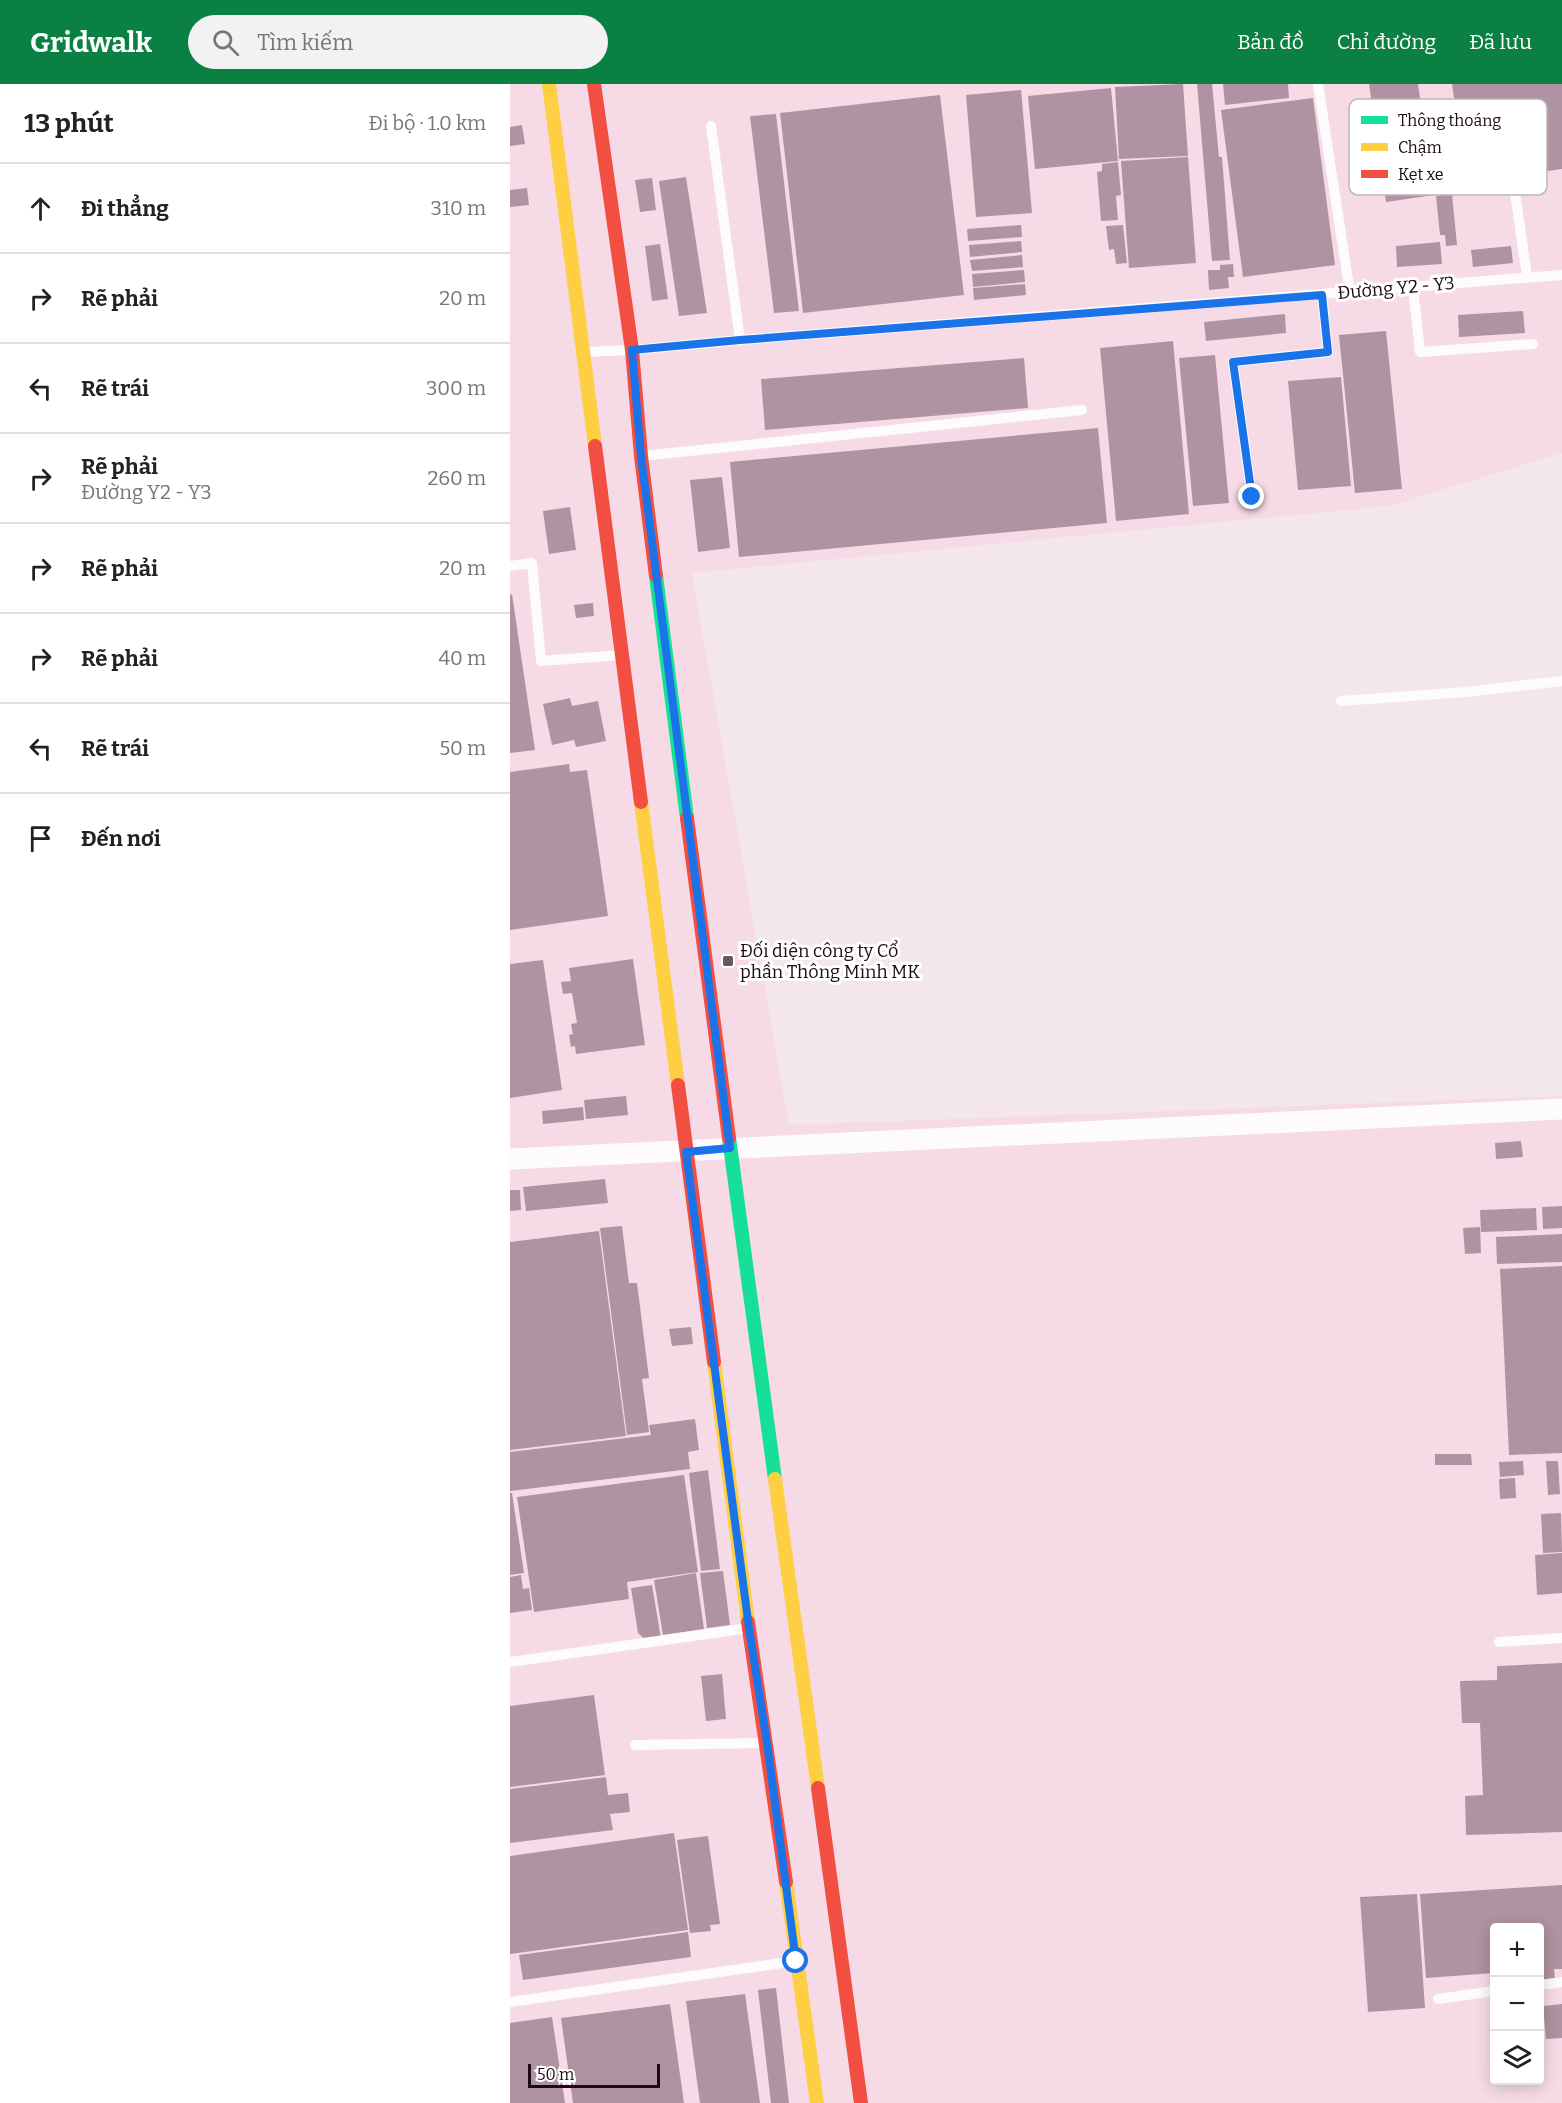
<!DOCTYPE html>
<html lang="vi">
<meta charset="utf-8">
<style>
body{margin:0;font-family:Bitter,serif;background:#f2f2f2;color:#222}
.controls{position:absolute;right:18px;bottom:18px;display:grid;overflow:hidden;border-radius:6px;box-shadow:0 3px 15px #0003}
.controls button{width:54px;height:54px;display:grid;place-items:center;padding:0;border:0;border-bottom:2px solid #e0e0e0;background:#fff;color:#222;font:30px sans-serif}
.scale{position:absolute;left:18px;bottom:15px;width:132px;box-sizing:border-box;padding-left:6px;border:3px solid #1c0912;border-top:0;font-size:16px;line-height:21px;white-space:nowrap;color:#1c0912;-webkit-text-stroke:4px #fff;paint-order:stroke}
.stop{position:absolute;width:18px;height:18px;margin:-14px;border:4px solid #1a73e8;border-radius:50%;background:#fff}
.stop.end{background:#1a73e8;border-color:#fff;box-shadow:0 2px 6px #0008}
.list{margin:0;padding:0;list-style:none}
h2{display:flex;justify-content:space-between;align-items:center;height:78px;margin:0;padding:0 24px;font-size:26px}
h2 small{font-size:20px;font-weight:400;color:#767676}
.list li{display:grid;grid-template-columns:39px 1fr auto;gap:18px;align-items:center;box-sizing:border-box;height:90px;padding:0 24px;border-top:2px solid #e0e0e0}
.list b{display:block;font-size:22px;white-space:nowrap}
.list p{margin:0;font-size:20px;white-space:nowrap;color:#767676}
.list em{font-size:20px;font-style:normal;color:#767676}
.icon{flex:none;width:33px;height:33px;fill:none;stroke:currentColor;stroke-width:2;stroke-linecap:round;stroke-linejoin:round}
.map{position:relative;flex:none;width:1052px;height:2019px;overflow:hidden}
header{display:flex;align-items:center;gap:36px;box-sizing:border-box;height:84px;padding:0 30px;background:#0b8043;color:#fff}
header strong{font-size:28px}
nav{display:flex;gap:33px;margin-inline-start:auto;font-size:21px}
.search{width:420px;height:54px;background:#f2f2f2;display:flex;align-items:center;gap:15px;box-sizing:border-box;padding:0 21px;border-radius:33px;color:#767676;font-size:22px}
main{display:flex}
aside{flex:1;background:#fff}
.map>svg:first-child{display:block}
</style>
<header>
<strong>Gridwalk</strong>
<div class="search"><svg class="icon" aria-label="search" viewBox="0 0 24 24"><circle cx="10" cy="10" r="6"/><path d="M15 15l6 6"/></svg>Tìm kiếm</div>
<nav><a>Bản đồ</a><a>Chỉ đường</a><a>Đã lưu</a></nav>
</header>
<main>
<aside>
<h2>13 phút<small>Đi bộ · 1.0 km</small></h2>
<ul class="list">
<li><svg class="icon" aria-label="ahead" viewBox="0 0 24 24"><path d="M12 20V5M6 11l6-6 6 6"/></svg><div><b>Đi thẳng</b></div><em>310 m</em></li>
<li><svg class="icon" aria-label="right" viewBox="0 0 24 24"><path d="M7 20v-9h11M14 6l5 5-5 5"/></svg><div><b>Rẽ phải</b></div><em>20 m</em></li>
<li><svg class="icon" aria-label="left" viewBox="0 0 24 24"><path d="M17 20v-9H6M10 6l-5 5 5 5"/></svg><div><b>Rẽ trái</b></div><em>300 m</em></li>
<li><svg class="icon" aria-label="right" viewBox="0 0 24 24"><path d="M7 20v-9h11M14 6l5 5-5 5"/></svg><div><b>Rẽ phải</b><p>Đường Y2 - Y3</p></div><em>260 m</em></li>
<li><svg class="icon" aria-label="right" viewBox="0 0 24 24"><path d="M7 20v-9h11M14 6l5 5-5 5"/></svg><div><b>Rẽ phải</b></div><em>20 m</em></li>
<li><svg class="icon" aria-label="right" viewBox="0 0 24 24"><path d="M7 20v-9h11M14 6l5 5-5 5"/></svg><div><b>Rẽ phải</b></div><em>40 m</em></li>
<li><svg class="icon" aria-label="left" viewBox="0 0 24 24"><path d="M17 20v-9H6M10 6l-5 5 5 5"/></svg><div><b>Rẽ trái</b></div><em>50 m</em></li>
<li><svg class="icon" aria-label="arrive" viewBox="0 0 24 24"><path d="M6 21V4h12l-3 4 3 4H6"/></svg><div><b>Đến nơi</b></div></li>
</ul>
</aside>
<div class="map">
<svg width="1052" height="2019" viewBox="0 0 1052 2019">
<rect width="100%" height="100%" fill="#f3e7ec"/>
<!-- built -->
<path fill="#f6dbe6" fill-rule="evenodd" d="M 0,0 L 1052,0 L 1052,369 L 879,422 L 182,489 L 279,1041 L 1052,1012 L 1052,2019 L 0,2019 ZM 984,1844 L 1030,1844 L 1030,1996 L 984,1996 Z"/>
<!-- building -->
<path fill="#b093a2" d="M 673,0 L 678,72 L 609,75 L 605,3 Z
M 687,0 L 702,0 L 709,73 L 712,73 L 720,176 L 702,177 Z
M 713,0 L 778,0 L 779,14 L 715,21 Z
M 859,0 L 908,0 L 924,111 L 876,118 Z
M 942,0 L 1052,0 L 1052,85 L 956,98 Z
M 601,4 L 608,77 L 525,85 L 518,12 Z
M 511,6 L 522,129 L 466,133 L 456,11 Z
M 430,11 L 454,211 L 293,229 L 270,29 Z
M 803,14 L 825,181 L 733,193 L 711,26 Z
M 266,30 L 289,227 L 264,229 L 240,32 Z
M 12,41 L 15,60 L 0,62 L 0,43 Z
M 678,73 L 686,179 L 619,184 L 611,77 Z
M 608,78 L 611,111 L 606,112 L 608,136 L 591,137 L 587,88 L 592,87 L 592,80 Z
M 176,93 L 197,229 L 169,232 L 149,97 Z
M 142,94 L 146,126 L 130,128 L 125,96 Z
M 17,104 L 19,121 L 0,123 L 0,106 Z
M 942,110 L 947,161 L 936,162 L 935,151 L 930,151 L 926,112 Z
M 511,141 L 512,153 L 458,157 L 457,145 Z
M 613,141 L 617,179 L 606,180 L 604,165 L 599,166 L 596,142 Z
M 511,157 L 512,168 L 460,173 L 459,161 Z
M 930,158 L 932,180 L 887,183 L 886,162 Z
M 150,160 L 158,215 L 142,217 L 135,162 Z
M 1001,162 L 1003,179 L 963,183 L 961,166 Z
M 512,171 L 513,183 L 462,187 L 460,176 Z
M 723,180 L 724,193 L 718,193 L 719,204 L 699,206 L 698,186 L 710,186 L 710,181 Z
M 514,186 L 515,198 L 463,203 L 462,190 Z
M 515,200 L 516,211 L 464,216 L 463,204 Z
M 1013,227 L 1015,249 L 949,253 L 948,231 Z
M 775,230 L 776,249 L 696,257 L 694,238 Z
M 876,247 L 892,405 L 845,409 L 829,251 Z
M 663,257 L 679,430 L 606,437 L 590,264 Z
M 705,271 L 719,419 L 683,422 L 669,274 Z
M 514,274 L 518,324 L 255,346 L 251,295 Z
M 831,293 L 841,402 L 788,406 L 778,297 Z
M 588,344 L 597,439 L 229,473 L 220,378 Z
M 212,393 L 220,464 L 188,468 L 180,396 Z
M 60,423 L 66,466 L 39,470 L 33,427 Z
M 2,510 L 25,666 L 0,669 L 0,511 Z
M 83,519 L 84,532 L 66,534 L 64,521 Z
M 60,614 L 62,622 L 88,617 L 96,657 L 66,663 L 64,656 L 42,661 L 33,620 Z
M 59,680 L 60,688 L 77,686 L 98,832 L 0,846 L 0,688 Z
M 123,875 L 135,961 L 66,970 L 65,962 L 61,963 L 59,951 L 63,950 L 61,940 L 67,939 L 62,909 L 53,910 L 51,898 L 61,897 L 59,884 Z
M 33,876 L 52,1006 L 0,1014 L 0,880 Z
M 116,1012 L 118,1031 L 76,1035 L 74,1016 Z
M 73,1023 L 74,1036 L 33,1040 L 32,1027 Z
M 1011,1057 L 1013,1073 L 986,1075 L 985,1059 Z
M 95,1095 L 98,1119 L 16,1127 L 13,1103 Z
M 0,1106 L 10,1106 L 11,1126 L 0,1127 Z
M 1052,1122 L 1052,1144 L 1033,1145 L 1032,1123 Z
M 1026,1124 L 1027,1146 L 971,1148 L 970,1126 Z
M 112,1142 L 119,1199 L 127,1199 L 139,1294 L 132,1295 L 139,1348 L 117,1351 L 90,1144 Z
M 970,1143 L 971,1169 L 955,1170 L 953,1144 Z
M 89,1147 L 116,1352 L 0,1366 L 0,1158 Z
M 1052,1150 L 1052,1178 L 987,1180 L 986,1153 Z
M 1052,1182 L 1052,1369 L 999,1371 L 990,1185 Z
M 181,1243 L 183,1260 L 162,1262 L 159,1245 Z
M 185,1335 L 189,1366 L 178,1368 L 180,1385 L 0,1407 L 0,1368 L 141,1351 L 139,1341 Z
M 925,1370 L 961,1370 L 962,1381 L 925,1381 Z
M 1013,1377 L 1014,1391 L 990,1393 L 989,1378 Z
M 1036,1377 L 1048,1377 L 1050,1410 L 1038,1411 Z
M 198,1386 L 210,1485 L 191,1487 L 179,1389 Z
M 174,1391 L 188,1488 L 117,1498 L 119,1515 L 24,1528 L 7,1413 Z
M 1005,1394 L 1006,1414 L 990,1415 L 989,1395 Z
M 0,1409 L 2,1409 L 14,1489 L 0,1491 Z
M 1051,1429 L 1052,1468 L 1033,1469 L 1031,1430 Z
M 1052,1469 L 1052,1509 L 1027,1511 L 1025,1471 Z
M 213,1487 L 220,1541 L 197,1544 L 190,1489 Z
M 186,1489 L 194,1545 L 153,1551 L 144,1496 Z
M 11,1491 L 13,1505 L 19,1504 L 22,1526 L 0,1529 L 0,1493 Z
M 142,1501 L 151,1555 L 138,1558 L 128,1549 L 121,1504 Z
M 1052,1579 L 1052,1748 L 956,1751 L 955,1712 L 973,1711 L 970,1639 L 952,1639 L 950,1597 L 987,1596 L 987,1582 Z
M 212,1590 L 216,1635 L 196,1637 L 191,1592 Z
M 84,1611 L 95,1691 L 0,1703 L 0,1622 Z
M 96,1693 L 98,1711 L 118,1709 L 120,1728 L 100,1730 L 103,1746 L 0,1759 L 0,1705 Z
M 164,1749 L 178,1846 L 0,1870 L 0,1772 Z
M 198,1752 L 210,1840 L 200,1841 L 201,1847 L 180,1849 L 167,1756 Z
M 1052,1801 L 1052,1885 L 1044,1885 L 1045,1895 L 1030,1896 L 1030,1844 L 984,1844 L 984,1889 L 916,1894 L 910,1810 Z
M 907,1810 L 915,1924 L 858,1928 L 850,1813 Z
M 178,1848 L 181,1873 L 13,1896 L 9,1871 Z
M 266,1904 L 279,2019 L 261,2019 L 248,1906 Z
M 235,1910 L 250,2019 L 190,2019 L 176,1917 Z
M 160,1920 L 174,2019 L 63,2019 L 51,1934 Z
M 1052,1920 L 1052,1954 L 1036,1955 L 1033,1922 Z
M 42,1933 L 55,2019 L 0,2019 L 0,1939 Z"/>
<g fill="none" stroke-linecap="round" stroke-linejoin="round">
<!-- lane -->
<path stroke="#fdfbfc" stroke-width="10" d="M 808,0 L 840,209
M 201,42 L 230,256
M 1005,109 L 1017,192
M 903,204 L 910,268 L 1023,260
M 74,268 L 122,266 L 230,256 L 1052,191
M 132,372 L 572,326
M 742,413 L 723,278 L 818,268 L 812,211
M 0,482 L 22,479 L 31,577 L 111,571
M 831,617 L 956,608 L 1052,597
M 989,1558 L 1052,1554
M 0,1578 L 239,1544
M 125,1661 L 257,1659
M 1030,1901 L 1052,1898
M 928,1915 L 984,1907
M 0,1918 L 286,1877"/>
<!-- street -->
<path stroke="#fdfbfc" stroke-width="21" d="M 0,1075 L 1052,1025"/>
<!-- fast -->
<path stroke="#16e098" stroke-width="14" d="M 146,492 L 177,734
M 219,1054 L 265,1395"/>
<!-- slow -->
<path stroke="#ffcf43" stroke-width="14" d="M 39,0 L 85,362
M 131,718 L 168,1001
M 204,1278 L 238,1538
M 265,1395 L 308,1704
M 276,1798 L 307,2019"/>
<!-- jam -->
<path stroke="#f24e42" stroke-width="14" d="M 84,0 L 122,266 L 131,372 L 146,492
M 85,362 L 131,718
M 177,734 L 219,1054
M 168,1001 L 204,1278
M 238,1538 L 276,1798
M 308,1704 L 351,2019"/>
</g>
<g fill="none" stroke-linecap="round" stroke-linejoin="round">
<!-- route -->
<path stroke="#1a73e8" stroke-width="8" d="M 286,1877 L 257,1659 L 239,1544 L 176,1068 L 220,1064 L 131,372 L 122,266 L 230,256 L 812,211 L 818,268 L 723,278 L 742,413"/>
</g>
<!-- markers -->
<rect fill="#67575e" stroke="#fff" stroke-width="2" x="212" y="871" width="12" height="12" rx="3"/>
<g text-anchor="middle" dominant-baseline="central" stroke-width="6" stroke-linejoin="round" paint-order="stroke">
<!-- street labels -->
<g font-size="18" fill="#1c0912" stroke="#fff">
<text transform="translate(886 204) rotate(-5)">Đường Y2 - Y3</text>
</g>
<!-- poi labels -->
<g font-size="18" fill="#1c0912" stroke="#fff" text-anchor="start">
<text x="230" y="867">Đối diện công ty Cổ<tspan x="230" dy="21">phần Thông Minh MK</tspan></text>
</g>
</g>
<!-- legend -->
<rect x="839" y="15" width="198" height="96" rx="9" fill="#fff" stroke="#bbb5b8" stroke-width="1.5"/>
<rect x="851" y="32" width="27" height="8" fill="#16e098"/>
<rect x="851" y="59" width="27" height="8" fill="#ffcf43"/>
<rect x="851" y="86" width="27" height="8" fill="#f24e42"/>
<g font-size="16" fill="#1c0912">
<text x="888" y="42">Thông thoáng</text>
<text x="888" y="69">Chậm</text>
<text x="888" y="96">Kẹt xe</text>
</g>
</svg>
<div class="controls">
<button>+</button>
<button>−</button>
<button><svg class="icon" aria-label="layers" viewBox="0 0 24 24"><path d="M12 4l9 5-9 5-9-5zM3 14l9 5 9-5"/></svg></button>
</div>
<div class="scale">50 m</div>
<div class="stop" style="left:286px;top:1877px"></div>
<div class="stop end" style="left:742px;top:413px"></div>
</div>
</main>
